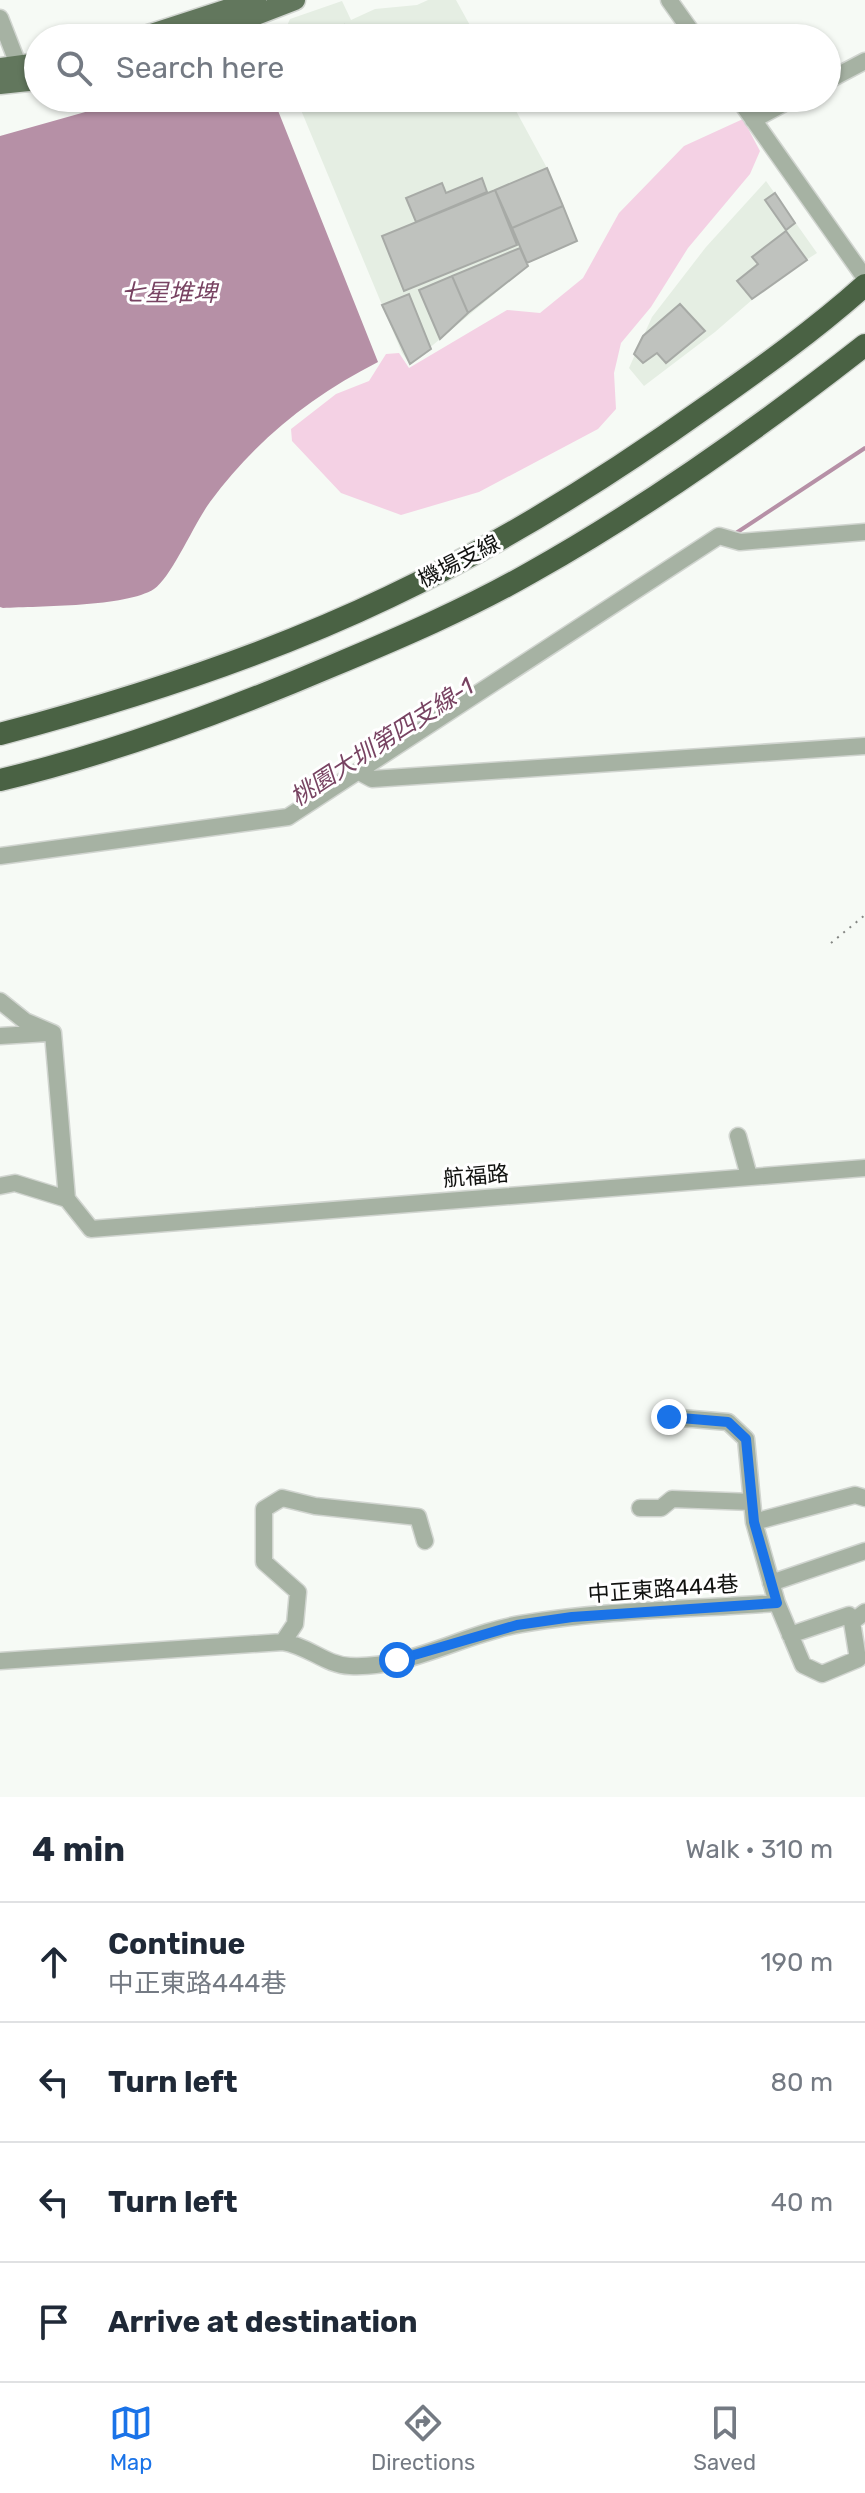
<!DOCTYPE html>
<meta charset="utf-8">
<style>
body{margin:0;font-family:Rubik,"Noto Sans TC",sans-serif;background:#f6f6f7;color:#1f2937}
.stop{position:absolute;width:24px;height:24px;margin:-18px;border:6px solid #1a73e8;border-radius:50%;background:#fff}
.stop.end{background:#1a73e8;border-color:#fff;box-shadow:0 2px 8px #0008}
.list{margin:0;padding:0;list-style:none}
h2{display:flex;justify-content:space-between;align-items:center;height:104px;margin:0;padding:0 32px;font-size:34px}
h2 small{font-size:26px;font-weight:400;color:#747a83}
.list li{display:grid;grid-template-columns:52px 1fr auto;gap:24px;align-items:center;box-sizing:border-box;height:120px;padding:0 32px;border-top:2px solid #e0e1e3}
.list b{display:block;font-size:30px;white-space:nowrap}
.list p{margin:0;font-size:26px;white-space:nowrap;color:#747a83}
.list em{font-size:26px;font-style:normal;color:#747a83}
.icon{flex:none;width:44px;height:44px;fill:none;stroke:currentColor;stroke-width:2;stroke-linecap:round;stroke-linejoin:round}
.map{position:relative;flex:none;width:865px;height:1797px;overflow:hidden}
.search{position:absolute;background:#fff;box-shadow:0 2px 6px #0004;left:24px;right:24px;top:24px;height:88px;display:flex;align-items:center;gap:20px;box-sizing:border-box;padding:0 28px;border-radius:44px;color:#747a83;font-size:30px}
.sheet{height:584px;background:#fff}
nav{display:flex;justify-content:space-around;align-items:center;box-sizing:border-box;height:112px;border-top:2px solid #e0e1e3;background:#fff;font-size:22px;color:#747a83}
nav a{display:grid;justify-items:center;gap:4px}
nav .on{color:#1a73e8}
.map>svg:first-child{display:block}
</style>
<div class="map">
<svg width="865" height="1797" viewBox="0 0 865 1797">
<rect width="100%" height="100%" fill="#f6faf5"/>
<!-- built -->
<path fill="#e5eee3" d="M 428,0 L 456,0 L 477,38 L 290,38 L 286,28 L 290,19 L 342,1 L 351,20 L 375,9 L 417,5 Z
M 296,98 L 509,98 L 547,168 L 577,241 L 527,262 L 528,266 L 410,364 L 402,353 Z
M 766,181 L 817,253 L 775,280 L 715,332 L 644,386 L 629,368 L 652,317 L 706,247 Z"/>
<!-- green -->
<path fill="#f4d1e4" d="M 743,119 L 760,151 L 750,174 L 688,248 L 651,307 L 621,343 L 614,373 L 616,409 L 598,429 L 479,492 L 401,515 L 341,493 L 292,441 L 291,429 L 336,394 L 369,381 L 386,354 L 399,353 L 409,368 L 507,310 L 540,313 L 583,278 L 619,213 L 684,146 Z"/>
<!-- water -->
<path fill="#b690a6" d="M 135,98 L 273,98 L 378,362 C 311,396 255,441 210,502 C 195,522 171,578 154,589 C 126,607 39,606 3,608 L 0,607 L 0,136 Z"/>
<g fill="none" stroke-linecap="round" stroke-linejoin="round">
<!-- stream -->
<path stroke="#b690a6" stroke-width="4" d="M 733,535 L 865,448"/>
</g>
<!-- building -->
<path fill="#bfc2be" stroke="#a7aaa6" stroke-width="2" d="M 344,25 L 350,38 L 316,38 L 316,37 Z
M 547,168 L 563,206 L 512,228 L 495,190 Z
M 482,178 L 487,192 L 416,222 L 406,198 L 442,183 L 446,193 Z
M 495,190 L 517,245 L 404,291 L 382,236 Z
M 775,193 L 795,223 L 786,230 L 765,200 Z
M 563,206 L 577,241 L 527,263 L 512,228 Z
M 786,231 L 807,260 L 752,299 L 737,281 L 758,264 L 752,257 Z
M 520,248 L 528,266 L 468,313 L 452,276 Z
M 452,276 L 468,313 L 440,339 L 419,290 Z
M 409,294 L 431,349 L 410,364 L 382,305 Z
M 680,304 L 705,331 L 666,363 L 657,353 L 643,363 L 634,354 L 643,336 Z"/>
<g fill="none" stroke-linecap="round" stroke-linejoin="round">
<!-- minor casing -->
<g stroke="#d1d5d0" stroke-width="19">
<path id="minor" d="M 669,0 L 696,38
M 0,18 L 23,77
M 827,81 L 865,61
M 738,98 L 865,278
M 753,120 L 794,98
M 359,772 L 372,779 L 865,746
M 0,856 L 288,817 L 719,536 L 740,542 L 865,532
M 0,1001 L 25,1021 L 53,1033 L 67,1199
M 0,1036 L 48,1033
M 738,1136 L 749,1176
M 0,1186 L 15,1183 L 67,1199 L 91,1229 L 865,1168
M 669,1417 L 728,1422 L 746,1439 L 754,1522 L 777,1603
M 640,1508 L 661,1508 L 672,1499 L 752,1502
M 754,1522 L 855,1495 L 865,1498
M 771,1583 L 865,1551
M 790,1635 L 849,1615 L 852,1622
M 283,1642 L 295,1624 L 298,1592 L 264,1562 L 264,1509 L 282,1498 L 315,1506 L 418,1517 L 425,1541
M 0,1661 L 283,1642 C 309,1646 325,1665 350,1666 C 409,1669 465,1633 521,1624 C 605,1610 692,1609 777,1603 L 803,1665 L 822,1674 L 858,1659 L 852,1622 L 865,1612"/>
</g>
<!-- major casing -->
<g stroke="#d1d5d0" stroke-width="23">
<path id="major" d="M 139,38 L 256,0
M 197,38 L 295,0
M 0,68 L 38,63
M 0,84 L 38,80"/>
</g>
<!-- highway casing -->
<g stroke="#d1d5d0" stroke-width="25">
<path id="highway" d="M 0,734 C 132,699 266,656 389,597 C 501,544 605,479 706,407 C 760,369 816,329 865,285
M 0,780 C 114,753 224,712 332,666 C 399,638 467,609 530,573 C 648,507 759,428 865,345"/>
</g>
<!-- path -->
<path stroke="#848683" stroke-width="2" stroke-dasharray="2 6" stroke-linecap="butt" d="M 831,943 L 865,915"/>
<!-- minor -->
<use href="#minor" stroke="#a6b2a3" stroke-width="16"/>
<!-- major -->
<use href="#major" stroke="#62775d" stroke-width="20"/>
<!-- highway -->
<use href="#highway" stroke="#4a6244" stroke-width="22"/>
</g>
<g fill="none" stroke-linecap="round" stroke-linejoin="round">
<!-- route -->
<path stroke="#1a73e8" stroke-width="10" d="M 397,1660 L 517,1625 L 572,1617 L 777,1603 L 754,1522 L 746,1439 L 728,1422 L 669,1417"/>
</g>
<g text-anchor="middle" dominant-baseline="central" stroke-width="6" stroke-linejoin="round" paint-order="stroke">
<!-- street labels -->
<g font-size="22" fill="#111210" stroke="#fff">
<text transform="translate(459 561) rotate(-27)">機場支線</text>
<text transform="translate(476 1176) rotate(-5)">航福路</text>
<text transform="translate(663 1589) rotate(-4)">中正東路444巷</text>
</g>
<!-- water labels -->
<g font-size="24" font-style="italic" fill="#784362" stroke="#fff">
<text x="169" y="293">七星堆埤</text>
<text transform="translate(382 742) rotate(-33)">桃園大圳第四支線-1</text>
</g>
</g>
</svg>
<div class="stop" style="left:397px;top:1660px"></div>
<div class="stop end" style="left:669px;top:1417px"></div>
<div class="search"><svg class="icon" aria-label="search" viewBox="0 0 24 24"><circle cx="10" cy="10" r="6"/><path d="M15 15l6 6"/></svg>Search here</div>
</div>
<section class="sheet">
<h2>4 min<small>Walk · 310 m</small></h2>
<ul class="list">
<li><svg class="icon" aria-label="ahead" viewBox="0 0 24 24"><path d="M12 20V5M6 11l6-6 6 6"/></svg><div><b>Continue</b><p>中正東路444巷</p></div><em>190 m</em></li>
<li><svg class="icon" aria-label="left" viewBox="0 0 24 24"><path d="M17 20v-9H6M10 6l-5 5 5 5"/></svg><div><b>Turn left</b></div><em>80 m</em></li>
<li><svg class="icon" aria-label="left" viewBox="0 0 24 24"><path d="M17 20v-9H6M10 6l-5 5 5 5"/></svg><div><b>Turn left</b></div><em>40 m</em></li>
<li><svg class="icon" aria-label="arrive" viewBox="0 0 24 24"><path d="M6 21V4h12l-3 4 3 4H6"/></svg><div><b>Arrive at destination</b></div></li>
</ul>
</section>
<nav>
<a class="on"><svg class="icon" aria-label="map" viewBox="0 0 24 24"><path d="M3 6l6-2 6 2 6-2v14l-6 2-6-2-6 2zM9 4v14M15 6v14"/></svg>Map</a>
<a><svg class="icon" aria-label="directions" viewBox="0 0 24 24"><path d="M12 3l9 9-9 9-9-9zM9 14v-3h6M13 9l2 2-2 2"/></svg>Directions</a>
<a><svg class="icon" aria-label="saved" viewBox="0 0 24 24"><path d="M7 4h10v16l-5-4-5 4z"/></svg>Saved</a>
</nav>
